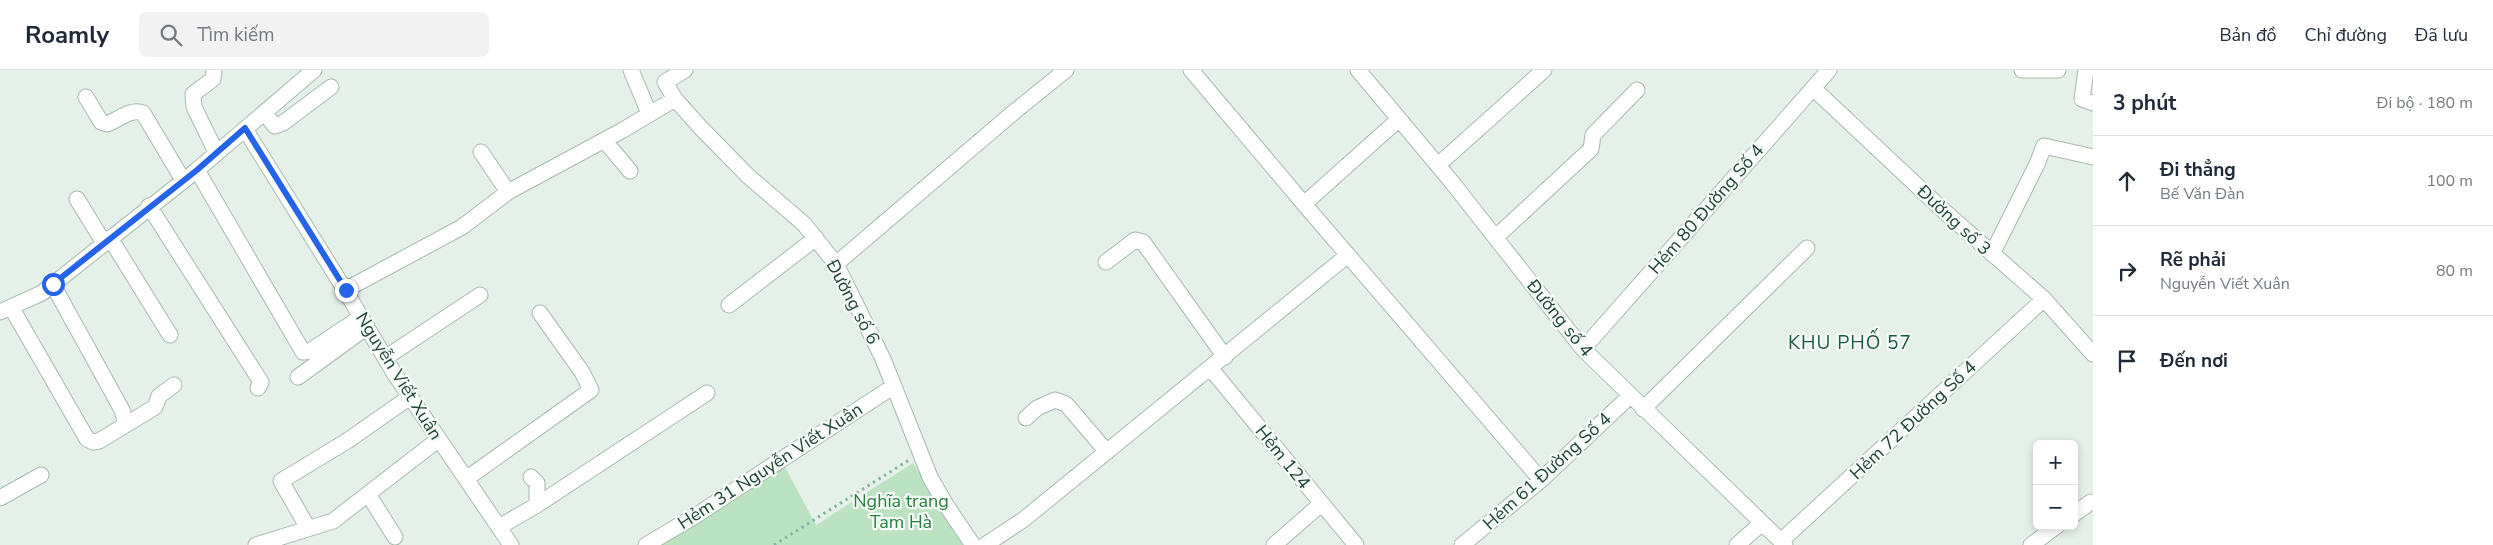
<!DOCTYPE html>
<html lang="vi">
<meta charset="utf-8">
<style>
body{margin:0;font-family:"Nunito Sans",sans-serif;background:#f2f2f3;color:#1f2937}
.controls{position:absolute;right:15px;bottom:15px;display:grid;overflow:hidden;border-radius:8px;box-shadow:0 2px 8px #0003}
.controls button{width:45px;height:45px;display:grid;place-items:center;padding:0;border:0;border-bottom:1px solid #e0e1e3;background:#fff;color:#1f2937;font:25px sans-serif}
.stop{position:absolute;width:15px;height:15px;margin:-11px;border:4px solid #2563eb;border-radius:50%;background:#fff}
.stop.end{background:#2563eb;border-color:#fff;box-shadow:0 1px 5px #0008}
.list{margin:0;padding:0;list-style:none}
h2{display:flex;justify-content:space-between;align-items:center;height:65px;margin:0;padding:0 20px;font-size:21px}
h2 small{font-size:16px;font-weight:400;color:#747a83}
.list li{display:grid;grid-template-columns:32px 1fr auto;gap:15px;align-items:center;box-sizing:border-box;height:90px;padding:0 20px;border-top:1px solid #e0e1e3}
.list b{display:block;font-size:19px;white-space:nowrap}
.list p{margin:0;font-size:16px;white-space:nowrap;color:#747a83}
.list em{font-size:16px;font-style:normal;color:#747a83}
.icon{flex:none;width:28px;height:28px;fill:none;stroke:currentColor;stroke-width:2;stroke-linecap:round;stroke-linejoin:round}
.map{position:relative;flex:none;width:2093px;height:475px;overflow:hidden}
header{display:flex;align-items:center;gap:30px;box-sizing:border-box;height:70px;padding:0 25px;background:#fff;border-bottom:1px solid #e0e1e3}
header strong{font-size:24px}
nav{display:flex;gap:28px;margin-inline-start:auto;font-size:18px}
.search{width:350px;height:45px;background:#f2f2f3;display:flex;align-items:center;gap:12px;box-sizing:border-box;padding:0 18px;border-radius:8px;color:#747a83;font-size:19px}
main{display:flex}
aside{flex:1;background:#fff}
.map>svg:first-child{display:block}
</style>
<header>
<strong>Roamly</strong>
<div class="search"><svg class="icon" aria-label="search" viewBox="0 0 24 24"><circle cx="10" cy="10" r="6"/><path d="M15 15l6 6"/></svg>Tìm kiếm</div>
<nav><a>Bản đồ</a><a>Chỉ đường</a><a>Đã lưu</a></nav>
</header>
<main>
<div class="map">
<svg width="2093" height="475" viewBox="0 0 2093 475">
<rect width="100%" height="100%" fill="#e5f0e9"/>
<!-- green -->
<path fill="#bbe3c2" d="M 913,393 L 963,475 L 650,475 L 785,397 L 816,455 Z"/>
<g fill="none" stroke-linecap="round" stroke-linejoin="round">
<!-- minor casing -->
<g stroke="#a6b9b0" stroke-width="17">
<path id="minor" d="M 214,0 L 213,9 L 193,24 L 194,37 L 216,82
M 631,0 L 649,43
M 685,0 L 665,12 L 675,29 L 701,58 L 748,106 L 804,154 L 836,194 L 883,289 L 930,407 L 946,435 L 973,475
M 1191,0 L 1304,134 L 1541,410
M 1358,0 L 1451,111 L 1583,279 L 1785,475
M 2022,0 L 2058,0
M 2086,0 L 2082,29 L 2093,33
M 1813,18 L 1944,141 L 2044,229 L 2093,284
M 86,27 L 101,52 L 107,54 C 118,50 131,38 143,43 L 183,110
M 264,43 L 275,56 L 283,53 L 331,17
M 245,59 L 345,220 L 394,303 L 511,475
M 604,70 L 630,101
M 481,82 L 508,122
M 1438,95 L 1544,0
M 197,100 L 303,282 L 310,281 L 361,247
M 77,129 L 104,173
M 1304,134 L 1398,50
M 149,136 L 261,312 L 258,318
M 1496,167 L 1591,79 L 1593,65 L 1637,20
M 110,168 L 170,265
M 1992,184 L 2037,94 L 2044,76 L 2093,87
M 1106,192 L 1135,170 L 1143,172 L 1225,287
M 836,194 L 1014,42 L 1066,0
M 53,215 L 122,340 L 126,354
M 345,220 L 462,157 L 508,122 L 623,60 L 675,29
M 729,235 L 816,168
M 11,237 L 87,369 L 93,372 L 99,371 L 155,337 L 159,326 L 174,315
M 0,242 L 42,223 L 197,100 L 314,0
M 1583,279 L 1829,0
M 385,288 L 480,225
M 1211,299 L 1356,475
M 298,307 L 367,257
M 1643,339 L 1807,178
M 1026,348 L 1037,338 L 1055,330 L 1066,334 L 1107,382
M 466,409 L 591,320 L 582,302 L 540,243
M 368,424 L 395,467
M 0,428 L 41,405
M 537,435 L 707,323
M 2074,444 L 2091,432
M 499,457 L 537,435 L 537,413 L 531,407
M 308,458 L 281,411 L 347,371 L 410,327
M 1781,471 L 2044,229
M 256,475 L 333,451 L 439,369
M 646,475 L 695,446 L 894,316
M 985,475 L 1023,450 L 1348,185
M 1274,475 L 1321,434
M 1462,475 L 1541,410 L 1630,326
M 1737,475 L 1762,453
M 2031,475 L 2057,456"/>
</g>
<!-- path -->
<path stroke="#81b7a0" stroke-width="3" stroke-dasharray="2.5 4" stroke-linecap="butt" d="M 774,475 L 909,390"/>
<!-- minor -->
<use href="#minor" stroke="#fff" stroke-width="15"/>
</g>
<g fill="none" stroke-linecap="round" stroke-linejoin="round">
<!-- route -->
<path stroke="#2563eb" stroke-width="6" d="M 53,214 L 197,100 L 245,58 L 346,220"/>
</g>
<g text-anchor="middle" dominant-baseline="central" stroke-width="4.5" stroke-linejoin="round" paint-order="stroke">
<!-- street labels -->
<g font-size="18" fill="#214437" stroke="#f6fbf8">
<text transform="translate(1706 139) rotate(-49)">Hẻm 80 Đường Số 4</text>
<text transform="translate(1954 150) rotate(43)">Đường số 3</text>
<text transform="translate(853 232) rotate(62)">Đường số 6</text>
<text transform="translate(1560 248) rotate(51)">Đường số 4</text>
<text transform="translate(399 306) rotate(58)">Nguyễn Viết Xuân</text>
<text transform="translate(1913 350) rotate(-43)">Hẻm 72 Đường Số 4</text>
<text transform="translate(1283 387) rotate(51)">Hẻm 124</text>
<text transform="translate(770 396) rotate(-33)">Hẻm 31 Nguyễn Viết Xuân</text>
<text transform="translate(1547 401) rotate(-42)">Hẻm 61 Đường Số 4</text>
</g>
<!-- park labels -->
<g font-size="18" fill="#26813f" stroke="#f6fbf8">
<text x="901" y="431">Nghĩa trang<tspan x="901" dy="21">Tam Hà</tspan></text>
</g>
<!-- neighbourhood labels -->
<g font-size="19" letter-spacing="1" fill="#1a5a43" stroke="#f6fbf8">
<text x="1850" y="273">KHU PHỐ 57</text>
</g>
</g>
</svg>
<div class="controls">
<button>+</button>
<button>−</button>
</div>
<div class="stop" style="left:53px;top:214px"></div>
<div class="stop end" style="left:346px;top:220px"></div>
</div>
<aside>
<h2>3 phút<small>Đi bộ · 180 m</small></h2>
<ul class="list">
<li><svg class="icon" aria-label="ahead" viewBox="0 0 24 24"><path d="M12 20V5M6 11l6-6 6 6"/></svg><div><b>Đi thẳng</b><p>Bế Văn Đàn</p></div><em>100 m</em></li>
<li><svg class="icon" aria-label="right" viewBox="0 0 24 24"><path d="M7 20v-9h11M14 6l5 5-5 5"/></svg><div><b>Rẽ phải</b><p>Nguyễn Viết Xuân</p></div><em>80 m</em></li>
<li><svg class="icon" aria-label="arrive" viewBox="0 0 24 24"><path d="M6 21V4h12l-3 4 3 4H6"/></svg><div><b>Đến nơi</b></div></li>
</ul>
</aside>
</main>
